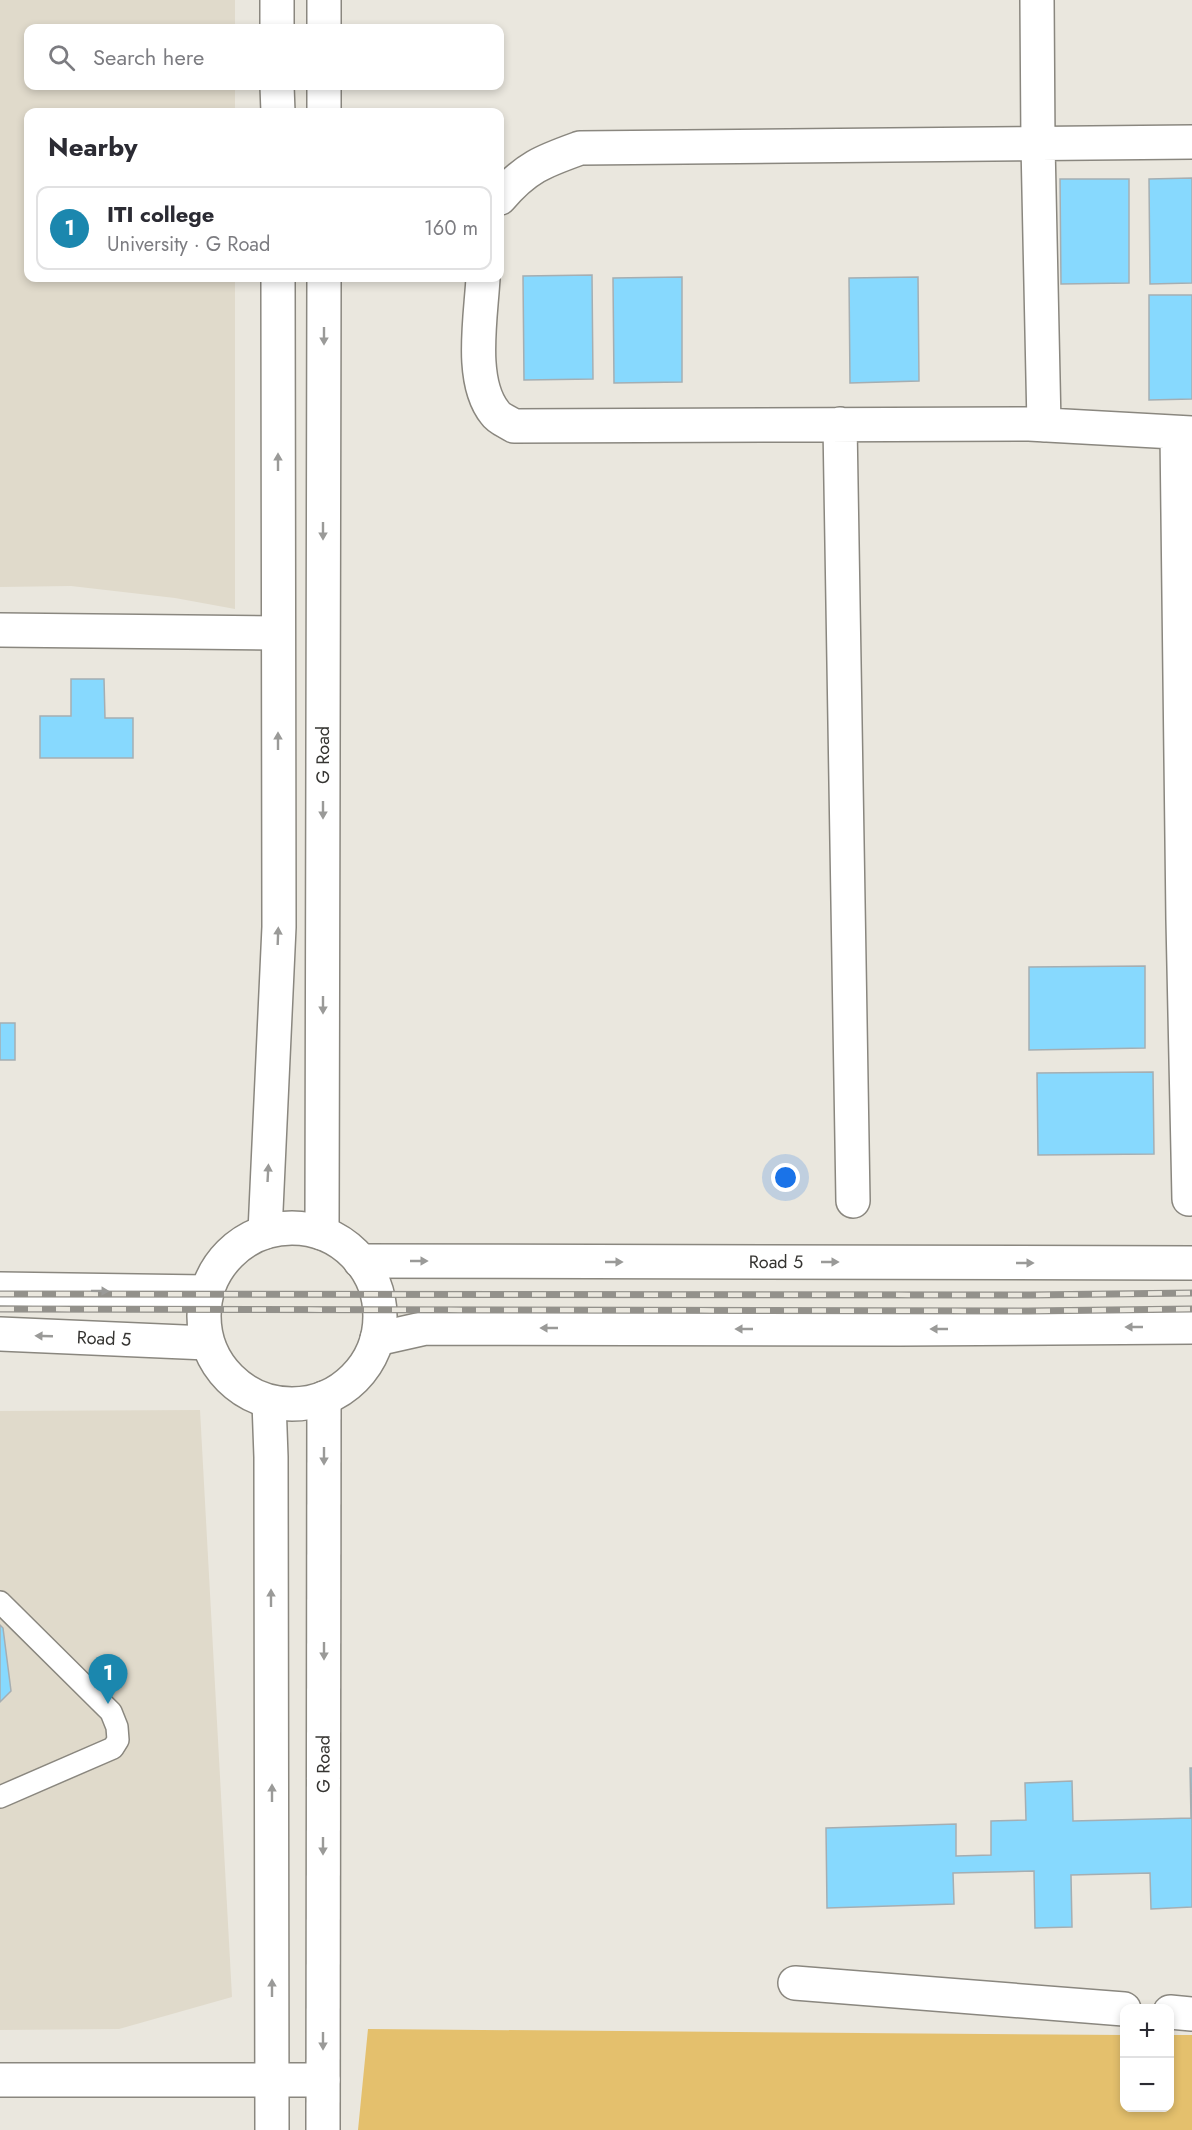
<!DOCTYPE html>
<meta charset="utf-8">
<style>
body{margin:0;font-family:Jost,sans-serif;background:#f2f2f3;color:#2b2b33}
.controls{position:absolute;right:18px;bottom:18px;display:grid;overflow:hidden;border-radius:12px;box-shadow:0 3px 9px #0003}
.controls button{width:54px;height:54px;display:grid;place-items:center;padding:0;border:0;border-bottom:2px solid #e1e1e2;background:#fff;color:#2b2b33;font:30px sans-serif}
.you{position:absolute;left:786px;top:1178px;width:21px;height:21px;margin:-15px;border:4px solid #fff;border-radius:50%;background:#1a73e8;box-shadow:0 0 0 9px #1a73e833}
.badge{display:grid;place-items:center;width:39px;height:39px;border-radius:50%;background:#1b87ae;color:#fff;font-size:20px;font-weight:700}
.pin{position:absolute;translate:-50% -50px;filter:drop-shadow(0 2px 3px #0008)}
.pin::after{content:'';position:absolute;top:32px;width:21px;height:18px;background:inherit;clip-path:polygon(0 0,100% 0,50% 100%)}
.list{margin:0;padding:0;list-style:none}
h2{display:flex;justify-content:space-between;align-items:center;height:78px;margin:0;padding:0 24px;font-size:26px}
h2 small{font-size:20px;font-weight:400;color:#7c7c81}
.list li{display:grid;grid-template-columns:39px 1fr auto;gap:18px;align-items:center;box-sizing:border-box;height:84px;margin:0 12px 12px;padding:0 12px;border:2px solid #e1e1e2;border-radius:12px}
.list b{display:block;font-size:22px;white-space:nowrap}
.list p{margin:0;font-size:20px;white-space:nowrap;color:#7c7c81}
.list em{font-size:20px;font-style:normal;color:#7c7c81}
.icon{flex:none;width:33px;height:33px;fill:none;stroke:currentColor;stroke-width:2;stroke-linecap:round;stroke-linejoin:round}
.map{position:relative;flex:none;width:1192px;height:2130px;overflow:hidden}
.search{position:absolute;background:#fff;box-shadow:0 3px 9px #0003;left:24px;top:24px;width:480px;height:66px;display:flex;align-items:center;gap:15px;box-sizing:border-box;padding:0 21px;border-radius:12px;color:#7c7c81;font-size:22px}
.panel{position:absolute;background:#fff;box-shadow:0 3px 9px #0003;left:24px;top:108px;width:480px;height:174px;border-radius:12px}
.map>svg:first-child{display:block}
</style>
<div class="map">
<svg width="1192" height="2130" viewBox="0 0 1192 2130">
<rect width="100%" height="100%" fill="#eae7de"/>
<!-- built -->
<path fill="#e0dacb" d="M 0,0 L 235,0 L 235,28 L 28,28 L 28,86 L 235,86 L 235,112 L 28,112 L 28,278 L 235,278 L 235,609 L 175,598 L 71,586 L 0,587 Z
M 200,1410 L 232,1997 L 119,2029 L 0,2030 L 0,1411 Z"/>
<!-- green -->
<path fill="#e4c06d" d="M 368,2029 L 1124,2035 L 1124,2108 L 1170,2108 L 1170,2035 L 1192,2035 L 1192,2130 L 358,2130 Z"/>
<!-- building -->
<path fill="#87d9fe" stroke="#a5aeb2" stroke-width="1.5" d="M 1192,178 L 1192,283 L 1150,284 L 1149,179 Z
M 1060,179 L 1129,179 L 1129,283 L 1061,284 Z
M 592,275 L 593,379 L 524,380 L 523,276 Z
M 682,277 L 682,382 L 614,383 L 613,278 Z
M 918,277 L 919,381 L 850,383 L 849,278 Z
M 1149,295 L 1192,295 L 1192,399 L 1149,400 Z
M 71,679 L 104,679 L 105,718 L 133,718 L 133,758 L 40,758 L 40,716 L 71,716 Z
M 1145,966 L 1145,1048 L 1029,1050 L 1029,967 Z
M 0,1023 L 15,1023 L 15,1060 L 0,1060 Z
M 1153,1072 L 1154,1154 L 1038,1155 L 1037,1073 Z
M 0,1625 L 3,1628 L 11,1691 L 0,1702 Z
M 1190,1768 L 1192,1768 L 1192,1907 L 1151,1909 L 1150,1873 L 1071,1875 L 1072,1927 L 1035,1928 L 1034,1871 L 953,1873 L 954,1904 L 827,1908 L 826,1828 L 956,1824 L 956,1856 L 991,1855 L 991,1821 L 1026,1820 L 1025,1783 L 1072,1781 L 1073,1821 L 1191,1818 Z"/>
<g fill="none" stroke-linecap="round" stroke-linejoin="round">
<!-- service casing -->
<g stroke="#8a877f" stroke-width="24">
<path id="service" d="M 0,1602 L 111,1712 L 117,1727 L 118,1740 L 113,1748 L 0,1797"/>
</g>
<!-- minor casing -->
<g stroke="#8a877f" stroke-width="36">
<path id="minor" d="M 1037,0 L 1038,144 L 1044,425
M 500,198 C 526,167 544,161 580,148 L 1192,142
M 483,278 C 481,317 469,381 495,413 C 499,419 508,422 514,426 L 1029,424 L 1192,433
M 840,424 L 853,1201
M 1177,433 L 1183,920 L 1189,1199
M 0,630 L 278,633
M 795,1983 L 1124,2009
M 1170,2012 L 1192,2014
M 0,2080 L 323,2080"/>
</g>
<!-- tertiary casing -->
<g stroke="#8a877f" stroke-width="36">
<g id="tertiary">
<path d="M 277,0 L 277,28"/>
<path d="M 324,28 L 324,0"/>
<path d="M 277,86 L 278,112"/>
<path d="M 324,112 L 324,86"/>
<circle cx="292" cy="1316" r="88"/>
<path d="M 265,1232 L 279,927 L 278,278"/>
<path id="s1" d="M 322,1233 L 324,278"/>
<path id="s2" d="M 360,1261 L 1192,1263"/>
<path d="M 0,1289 L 206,1292"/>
<path id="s3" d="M 0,1334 L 207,1343"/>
<path d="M 377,1339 L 426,1328 L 900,1329 L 1192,1327"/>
<path d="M 269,1402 L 271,1457 L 272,2130"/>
<path id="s4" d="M 323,2130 L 324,1398"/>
</g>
</g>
<!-- service -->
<use href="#service" stroke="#fff" stroke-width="21"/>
<!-- minor -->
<use href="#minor" stroke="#fff" stroke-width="33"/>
<!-- tertiary -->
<use href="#tertiary" stroke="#fff" stroke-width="33"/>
<!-- rail casing -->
<g stroke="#93918b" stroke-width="7">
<path id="rail" d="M 0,1294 L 1030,1295 L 1192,1293
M 0,1309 L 1028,1311 L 1192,1309"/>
</g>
<!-- rail -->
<use href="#rail" stroke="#eae7de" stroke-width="4.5" stroke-dasharray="14" stroke-linecap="butt"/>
</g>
<!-- one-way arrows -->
<defs><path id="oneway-solid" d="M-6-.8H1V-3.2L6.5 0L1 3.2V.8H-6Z" transform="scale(1.5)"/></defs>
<g fill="#9a9a98">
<use href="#oneway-solid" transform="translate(324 336) rotate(90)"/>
<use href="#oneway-solid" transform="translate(278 462) rotate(-90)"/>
<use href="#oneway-solid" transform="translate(323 531) rotate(90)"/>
<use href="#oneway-solid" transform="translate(278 741) rotate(-90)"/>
<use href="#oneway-solid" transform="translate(323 810) rotate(90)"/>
<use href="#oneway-solid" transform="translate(278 936) rotate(-88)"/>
<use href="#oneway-solid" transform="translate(323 1005) rotate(90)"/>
<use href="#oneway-solid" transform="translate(268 1173) rotate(-87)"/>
<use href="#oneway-solid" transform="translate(419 1261)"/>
<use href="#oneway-solid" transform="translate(614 1262)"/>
<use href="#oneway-solid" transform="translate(830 1262)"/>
<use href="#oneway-solid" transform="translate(1025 1263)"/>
<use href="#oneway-solid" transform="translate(100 1291) rotate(1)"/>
<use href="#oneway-solid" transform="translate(1134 1327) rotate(180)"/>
<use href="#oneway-solid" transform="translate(549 1328) rotate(-180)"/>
<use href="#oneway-solid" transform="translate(744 1329) rotate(-180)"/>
<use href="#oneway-solid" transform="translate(939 1329) rotate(180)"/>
<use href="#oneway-solid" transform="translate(44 1336) rotate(-178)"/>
<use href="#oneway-solid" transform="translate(324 1456) rotate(90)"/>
<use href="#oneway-solid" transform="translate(271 1598) rotate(-90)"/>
<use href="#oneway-solid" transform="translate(324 1651) rotate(90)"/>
<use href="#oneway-solid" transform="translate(272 1793) rotate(-90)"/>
<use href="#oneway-solid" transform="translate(323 1846) rotate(90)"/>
<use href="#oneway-solid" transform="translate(272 1988) rotate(-90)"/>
<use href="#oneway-solid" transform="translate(323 2041) rotate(90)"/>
</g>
<g text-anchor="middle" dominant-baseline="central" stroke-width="5" stroke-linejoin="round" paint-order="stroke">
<!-- street labels -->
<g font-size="18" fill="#353431" stroke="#eae7de">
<text stroke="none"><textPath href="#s1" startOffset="478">G Road</textPath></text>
<text stroke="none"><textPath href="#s2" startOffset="416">Road 5</textPath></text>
<text stroke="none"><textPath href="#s3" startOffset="104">Road 5</textPath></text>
<text stroke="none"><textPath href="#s4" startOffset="366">G Road</textPath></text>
</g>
</g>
</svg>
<div class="controls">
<button>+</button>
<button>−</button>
</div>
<div class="you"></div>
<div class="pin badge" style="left:108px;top:1704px">1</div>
<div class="search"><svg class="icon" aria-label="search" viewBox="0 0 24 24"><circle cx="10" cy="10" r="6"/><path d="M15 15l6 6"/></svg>Search here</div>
<section class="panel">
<h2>Nearby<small></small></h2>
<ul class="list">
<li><span class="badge">1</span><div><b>ITI college</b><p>University · G Road</p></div><em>160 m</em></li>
</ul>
</section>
</div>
